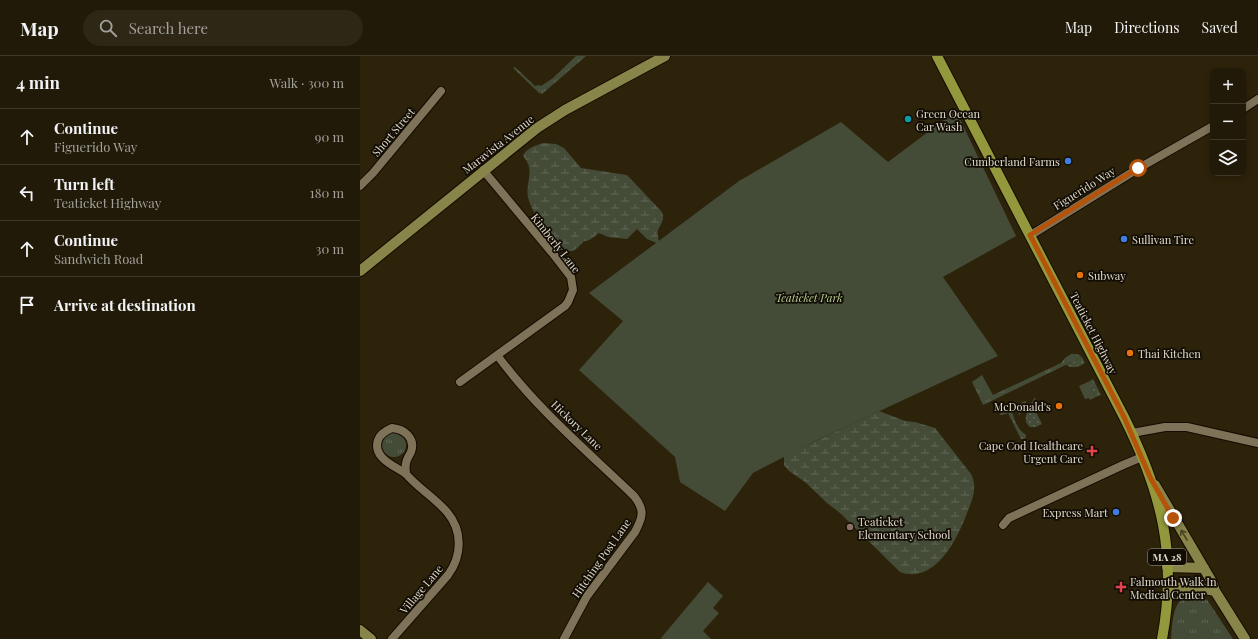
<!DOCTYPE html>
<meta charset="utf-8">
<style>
body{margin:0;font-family:"Playfair Display",serif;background:#2e2716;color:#f1f3f6}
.controls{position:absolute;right:12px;top:12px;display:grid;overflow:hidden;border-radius:8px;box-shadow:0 2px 6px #0003}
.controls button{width:36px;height:36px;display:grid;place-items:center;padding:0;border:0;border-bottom:1px solid #3f3829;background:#221a08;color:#f1f3f6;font:20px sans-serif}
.stop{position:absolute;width:12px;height:12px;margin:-9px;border:3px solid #b45309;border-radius:50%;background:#fff}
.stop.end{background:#b45309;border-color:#fff;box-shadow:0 1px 4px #0008}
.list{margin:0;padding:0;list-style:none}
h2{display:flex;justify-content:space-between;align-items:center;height:52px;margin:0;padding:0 16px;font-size:17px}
h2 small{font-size:13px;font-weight:400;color:#a2a19c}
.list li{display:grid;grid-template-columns:26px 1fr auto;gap:12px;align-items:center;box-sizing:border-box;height:56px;padding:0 16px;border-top:1px solid #3f3829}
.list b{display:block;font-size:15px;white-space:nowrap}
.list p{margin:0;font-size:13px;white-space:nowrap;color:#a2a19c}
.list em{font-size:13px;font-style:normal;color:#a2a19c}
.icon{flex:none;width:22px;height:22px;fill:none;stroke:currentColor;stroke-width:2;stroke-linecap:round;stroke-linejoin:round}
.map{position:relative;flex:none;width:898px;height:583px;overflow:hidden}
header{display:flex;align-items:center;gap:24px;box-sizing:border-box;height:56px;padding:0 20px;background:#221a08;border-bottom:1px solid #3f3829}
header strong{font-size:19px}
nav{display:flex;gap:22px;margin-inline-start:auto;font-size:14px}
.search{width:280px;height:36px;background:#2e2716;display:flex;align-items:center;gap:10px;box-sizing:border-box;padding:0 14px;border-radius:22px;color:#a2a19c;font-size:15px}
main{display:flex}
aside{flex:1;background:#221a08}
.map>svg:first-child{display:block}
</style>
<header>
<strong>Map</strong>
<div class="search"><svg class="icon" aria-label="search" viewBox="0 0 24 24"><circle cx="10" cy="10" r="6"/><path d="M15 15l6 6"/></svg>Search here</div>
<nav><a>Map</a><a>Directions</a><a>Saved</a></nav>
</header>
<main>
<aside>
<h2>4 min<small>Walk · 300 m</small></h2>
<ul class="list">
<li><svg class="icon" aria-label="ahead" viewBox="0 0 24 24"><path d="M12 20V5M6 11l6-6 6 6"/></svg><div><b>Continue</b><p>Figuerido Way</p></div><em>90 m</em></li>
<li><svg class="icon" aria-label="left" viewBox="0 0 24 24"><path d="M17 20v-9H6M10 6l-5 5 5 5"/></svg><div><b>Turn left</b><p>Teaticket Highway</p></div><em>180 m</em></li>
<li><svg class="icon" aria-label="ahead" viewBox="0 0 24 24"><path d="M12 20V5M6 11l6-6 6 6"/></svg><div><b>Continue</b><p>Sandwich Road</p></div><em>30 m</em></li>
<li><svg class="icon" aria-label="arrive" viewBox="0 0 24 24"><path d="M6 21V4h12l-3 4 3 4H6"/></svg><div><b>Arrive at destination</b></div></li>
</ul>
</aside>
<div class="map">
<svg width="898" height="583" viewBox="0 0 898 583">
<defs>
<pattern id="grass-tufts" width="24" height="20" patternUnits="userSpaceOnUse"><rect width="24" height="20" fill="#444c38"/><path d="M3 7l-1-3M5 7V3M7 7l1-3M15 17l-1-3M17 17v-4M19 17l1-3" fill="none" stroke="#5f6554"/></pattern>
<pattern id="wetland-marsh" width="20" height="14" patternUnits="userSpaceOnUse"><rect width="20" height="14" fill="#444c38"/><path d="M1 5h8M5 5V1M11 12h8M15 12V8" fill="none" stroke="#5f6554"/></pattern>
<pattern id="garden-dots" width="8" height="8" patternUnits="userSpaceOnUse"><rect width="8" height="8" fill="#444c38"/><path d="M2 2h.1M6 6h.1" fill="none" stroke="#5f6554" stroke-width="1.8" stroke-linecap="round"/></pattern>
</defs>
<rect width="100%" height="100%" fill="#2d220a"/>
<!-- grass -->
<path fill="url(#grass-tufts)" d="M 216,0 L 226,0 L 182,38 L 179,37 L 153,12 L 155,11 L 175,30 L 179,29 L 181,30 L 193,22 Z
M 711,298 L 718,298 L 722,301 L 623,349 L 612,326 L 622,319 L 633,339 L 701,307 L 705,302 Z
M 728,326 L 736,341 L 730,344 L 729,342 L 725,343 L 719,330 Z
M22 389a12 12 0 1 1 24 0a12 12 0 1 1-24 0Z
M 829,539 L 842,540 L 848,545 L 873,583 L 811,583 C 813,567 811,546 829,539 Z"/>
<!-- wetland -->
<path fill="url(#wetland-marsh)" d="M 183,87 L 196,88 L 204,92 L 221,112 L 267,119 L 302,156 C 305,164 301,167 298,174 C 297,178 299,184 299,188 L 287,183 L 277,173 L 267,183 L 248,181 L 239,177 C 236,179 232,183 229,184 C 225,186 226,184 223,186 C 219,190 217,194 211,195 C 196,196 170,154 168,141 C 165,125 176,115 163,100 C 166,92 175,90 183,87 Z
M 519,355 L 545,365 L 555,366 L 575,372 L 611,418 C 613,422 615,428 614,433 C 614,441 610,449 607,457 C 598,482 575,529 540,516 L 480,457 L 467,447 L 445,426 L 429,415 L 424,409 L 424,400 Z"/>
<!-- park -->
<path fill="#444c38" d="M 596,55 L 656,180 L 583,221 L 638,300 L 455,385 L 393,417 L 365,455 L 320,426 L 315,401 L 219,314 L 263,265 L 229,237 L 379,125 L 481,66 L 528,106 Z
M 348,526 L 363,540 L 353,552 L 359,557 L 343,575 L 351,583 L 302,583 L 301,582 Z"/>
<!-- garden -->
<path fill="url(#garden-dots)" d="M 722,301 L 725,307 C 719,311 713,313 706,309 Z
M 733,323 L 741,339 L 736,341 L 728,326 Z
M 675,341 L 676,348 L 673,350 L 682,368 L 676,371 L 670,371 C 660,364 670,349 675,341 Z
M 665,345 L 666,346 L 659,360 L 658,351 L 661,347 Z
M 651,350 C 653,360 656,373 666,379 L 666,382 L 663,383 L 661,383 L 648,357 L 642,359 L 640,359 L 641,355 Z"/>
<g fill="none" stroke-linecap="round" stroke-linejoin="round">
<!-- street casing -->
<g stroke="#150b00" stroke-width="10">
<path id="street" d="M 883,53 L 898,43
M 0,130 L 13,117 L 81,35
M 671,179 L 779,112 L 853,70
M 137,299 C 176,352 227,395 274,440 C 285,454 283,461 275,476 L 227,540 L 204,583
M 100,326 L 205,250 L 208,246 L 213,234 L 211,221 L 194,199 L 123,114
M 32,372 C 44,373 56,382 51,396 C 49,400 46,404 46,408 C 45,411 46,415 46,418 C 35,410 12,402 18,384 C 20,378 25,375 32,372 Z
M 772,377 L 805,371 L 827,371 L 898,387
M 643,469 L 649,462 L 763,409 L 782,401
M 32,583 L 88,519 C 102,500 103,475 87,456 C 75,442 58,432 46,418"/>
</g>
<!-- secondary casing -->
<g stroke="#150b00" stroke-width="12">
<path id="secondary" d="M 0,215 L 177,72 L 205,54 L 305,0
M 795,429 L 852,526 L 855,535 L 885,583
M 807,511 L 844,512
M 808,532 L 835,531 L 855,535
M 0,574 L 11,583"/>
</g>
<!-- primary casing -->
<g stroke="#150b00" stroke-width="12">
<path id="primary" d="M 577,0 L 764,361 C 801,435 818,499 802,583"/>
</g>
<!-- street -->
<use href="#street" stroke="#7e7258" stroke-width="8"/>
<!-- secondary -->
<use href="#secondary" stroke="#88854a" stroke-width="10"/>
<!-- primary -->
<use href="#primary" stroke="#92983b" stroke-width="10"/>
</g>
<!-- one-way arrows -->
<defs><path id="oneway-shaft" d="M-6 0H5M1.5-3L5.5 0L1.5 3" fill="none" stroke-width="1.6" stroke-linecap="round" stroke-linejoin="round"/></defs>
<use stroke="#474324" href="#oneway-shaft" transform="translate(824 479) rotate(-121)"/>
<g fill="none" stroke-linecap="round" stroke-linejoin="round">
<!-- route -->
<path stroke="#b45309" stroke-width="5" d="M 778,112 L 670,179 L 764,361 L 790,421 L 813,462"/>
</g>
<!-- markers -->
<circle fill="#0f9aa8" stroke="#120d04" stroke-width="1.5" cx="548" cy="63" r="4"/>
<g fill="#3f7fe0" stroke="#120d04" stroke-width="1.5">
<circle cx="708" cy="105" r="4"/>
<circle cx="764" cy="183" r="4"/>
<circle cx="756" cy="456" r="4"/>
</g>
<g fill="#e8710a" stroke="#120d04" stroke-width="1.5">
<circle cx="720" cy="219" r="4"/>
<circle cx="770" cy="297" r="4"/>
<circle cx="699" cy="350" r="4"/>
</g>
<g fill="#e0444e" stroke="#120d04" stroke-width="1.5">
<path d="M730 389h4v4h4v4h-4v4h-4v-4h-4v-4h4z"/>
<path d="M759 525h4v4h4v4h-4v4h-4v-4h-4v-4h4z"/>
</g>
<circle fill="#8d6e63" stroke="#120d04" stroke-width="1.5" cx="490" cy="471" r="4"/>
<g text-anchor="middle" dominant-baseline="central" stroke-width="3.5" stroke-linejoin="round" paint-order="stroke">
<!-- shield labels -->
<rect fill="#120d04" stroke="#a39c90" stroke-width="1" x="788" y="493" width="38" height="16" rx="3"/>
<g font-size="10" font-weight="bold" fill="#e1dacc">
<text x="807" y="501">MA 28</text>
</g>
<!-- poi labels -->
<g font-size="11" fill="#e1dacc" stroke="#120d04" text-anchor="start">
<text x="556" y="57">Green Ocean<tspan x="556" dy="13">Car Wash</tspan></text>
<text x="700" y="105" text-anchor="end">Cumberland Farms</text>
<text x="772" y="183">Sullivan Tire</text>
<text x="728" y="219">Subway</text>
<text x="778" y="297">Thai Kitchen</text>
<text x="691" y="350" text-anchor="end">McDonald's</text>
<text x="723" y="389" text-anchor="end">Cape Cod Healthcare<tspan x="723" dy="13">Urgent Care</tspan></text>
<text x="748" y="456" text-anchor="end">Express Mart</text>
<text x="498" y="465">Teaticket<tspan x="498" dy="13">Elementary School</tspan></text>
<text x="770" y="525">Falmouth Walk In<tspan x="770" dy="13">Medical Center</tspan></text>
</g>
<!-- street labels -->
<g font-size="11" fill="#e1dacc" stroke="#120d04">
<text transform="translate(33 76) rotate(-50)">Short Street</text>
<text transform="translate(138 88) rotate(-38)">Maravista Avenue</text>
<text transform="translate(724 132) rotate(-32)">Figuerido Way</text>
<text transform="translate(196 187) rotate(52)">Kimberly Lane</text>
<text transform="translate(734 277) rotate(63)">Teaticket Highway</text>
<text transform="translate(217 369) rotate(44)">Hickory Lane</text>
<text transform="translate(241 502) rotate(-55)">Hitching Post Lane</text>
<text transform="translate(61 533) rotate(-50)">Village Lane</text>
</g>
<!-- park labels -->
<g font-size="11" font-style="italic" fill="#b8ce95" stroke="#120d04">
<text x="449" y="241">Teaticket Park</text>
</g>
</g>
</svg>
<div class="controls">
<button>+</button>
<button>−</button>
<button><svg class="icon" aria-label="layers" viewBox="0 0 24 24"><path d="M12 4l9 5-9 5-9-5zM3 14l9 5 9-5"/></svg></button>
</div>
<div class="stop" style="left:778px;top:112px"></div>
<div class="stop end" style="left:813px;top:462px"></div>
</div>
</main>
